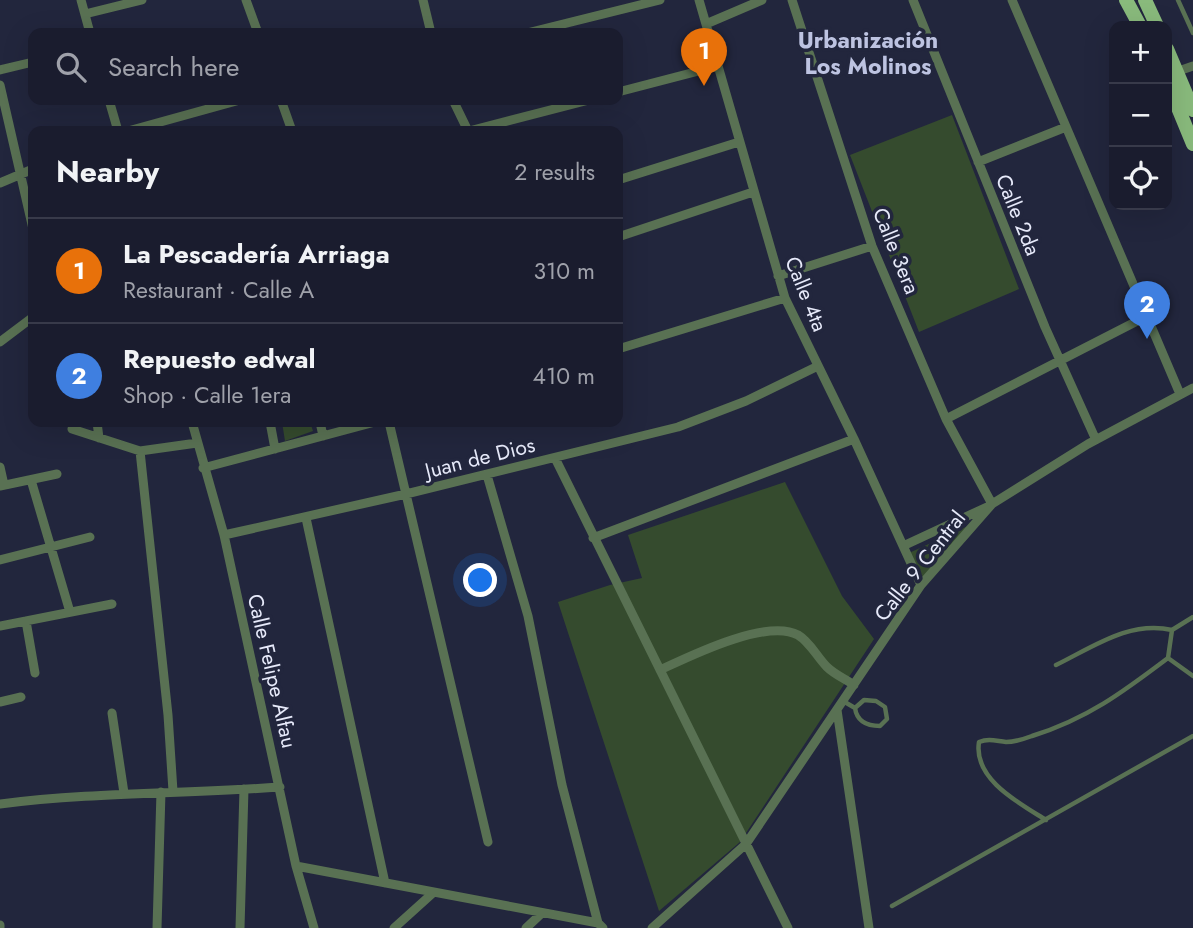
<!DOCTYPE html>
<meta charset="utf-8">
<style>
body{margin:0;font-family:Jost,sans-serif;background:#232536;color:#f1f3f6}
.controls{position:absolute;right:21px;top:21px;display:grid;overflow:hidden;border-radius:14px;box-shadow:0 7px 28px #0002}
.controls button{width:63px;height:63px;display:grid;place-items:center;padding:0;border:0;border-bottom:2px solid #383a4a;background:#1a1c2e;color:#f1f3f6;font:35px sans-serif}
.you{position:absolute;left:481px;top:581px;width:24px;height:24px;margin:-18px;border:5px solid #fff;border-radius:50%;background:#1a73e8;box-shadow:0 0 0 10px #1a73e833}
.badge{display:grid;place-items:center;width:46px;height:46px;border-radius:50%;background:#2563eb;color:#fff;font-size:23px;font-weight:700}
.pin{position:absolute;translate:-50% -58px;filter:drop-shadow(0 2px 4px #0008)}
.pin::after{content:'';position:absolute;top:37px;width:24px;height:21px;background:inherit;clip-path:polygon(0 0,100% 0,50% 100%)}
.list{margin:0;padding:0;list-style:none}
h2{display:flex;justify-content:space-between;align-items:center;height:91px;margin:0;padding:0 28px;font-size:30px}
h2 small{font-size:23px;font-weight:400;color:#9fa1aa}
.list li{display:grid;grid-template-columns:46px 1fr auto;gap:21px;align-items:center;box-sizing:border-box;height:105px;padding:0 28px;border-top:2px solid #383a4a}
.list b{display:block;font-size:26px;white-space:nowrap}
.list p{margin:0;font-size:23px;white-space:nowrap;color:#9fa1aa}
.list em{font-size:23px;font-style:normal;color:#9fa1aa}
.icon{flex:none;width:38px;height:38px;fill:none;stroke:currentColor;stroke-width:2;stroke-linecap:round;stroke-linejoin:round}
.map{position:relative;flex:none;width:1193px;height:928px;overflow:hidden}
.search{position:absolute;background:#1a1c2e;box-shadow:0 7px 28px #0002;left:28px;top:28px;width:595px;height:77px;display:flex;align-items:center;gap:18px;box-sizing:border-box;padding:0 24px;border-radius:14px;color:#9fa1aa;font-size:26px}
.panel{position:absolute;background:#1a1c2e;box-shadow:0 7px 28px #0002;left:28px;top:126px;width:595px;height:301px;border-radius:14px}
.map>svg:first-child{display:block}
</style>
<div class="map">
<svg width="1193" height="928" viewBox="0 0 1193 928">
<rect width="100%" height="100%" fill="#22263d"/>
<!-- green -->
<path fill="#354b2e" d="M 952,115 L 1019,289 L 919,332 L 850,155 Z
M 282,422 L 310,422 L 313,431 L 285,441 Z
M 785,482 L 842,596 L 874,639 L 740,842 L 659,911 L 558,602 L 610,585 L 642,578 L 628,535 Z
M 968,526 L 922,578 L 909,553 Z"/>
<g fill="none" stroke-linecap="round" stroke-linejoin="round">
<!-- service -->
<path stroke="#597153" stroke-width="4.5" d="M 1178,0 L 1193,33
M 1168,658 L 1193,676
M 1056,665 C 1093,647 1130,620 1172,630 L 1193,617
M 843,701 L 855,708 C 857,722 867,726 880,726 L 887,719 L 885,707 L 876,701 L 864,700 L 855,708
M 1046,820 C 1019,803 973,779 979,742 C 989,738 996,741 1006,742 C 1014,742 1024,739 1032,736 C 1087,719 1123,692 1168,658 L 1172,630
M 892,906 L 1193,736"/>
<!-- minor -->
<path stroke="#597153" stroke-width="9" d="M 81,0 L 90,33
M 246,0 L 258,33
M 423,0 L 431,33
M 699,0 L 785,298 L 854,439 L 921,585
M 792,0 L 872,246 L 946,419 L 992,504
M 913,0 L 1045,327 L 1096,440
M 1012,0 L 1180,394
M 85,14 L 142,0
M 706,24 L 762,0
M 527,33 L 660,0
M 0,70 L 33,62
M 1167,75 L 1193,66
M 0,85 L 33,229
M 618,92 L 718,66
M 109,100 L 118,131
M 281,100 L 292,131
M 453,100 L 468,131
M 128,131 L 240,100
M 469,131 L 589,100
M 978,162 L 1066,127
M 618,180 L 739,142
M 0,183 L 33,169
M 618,237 L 753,192
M 778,276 L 872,246
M 0,342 L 33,317
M 618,349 L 785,298
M 946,419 L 1147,316
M 97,422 L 99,438
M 192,422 L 224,535 L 296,866 L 314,928
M 270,422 L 275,449
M 320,422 L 323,436
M 389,422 L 488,842
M 72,429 L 140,451 L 197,443
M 140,451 L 168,715 L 173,791
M 555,458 L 788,928
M 0,467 L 4,485
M 203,468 L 375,422
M 487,475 L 528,616 L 562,785 L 598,923 L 603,928
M 31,480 L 70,612
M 0,486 L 57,474
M 306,518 L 385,883
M 224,535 L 406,494 L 678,427 L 746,401 L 818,366
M 593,538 L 854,439
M 903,546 L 987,507
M 0,560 L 90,537
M 26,621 L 35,673
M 0,626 L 112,604
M 660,670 C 690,656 767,618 798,635 C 810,642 817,657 827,667 C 834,674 845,679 854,685
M 0,702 L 21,697
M 837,710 L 869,928
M 112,713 L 124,793
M 0,804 C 93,792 187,794 280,787
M 296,866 L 598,923
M 0,925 L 0,928
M 157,928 L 161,792
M 240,928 L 244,789
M 394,928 L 434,892
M 526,928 L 542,913
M 652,928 L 746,844 L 921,585 L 992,504 L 1088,444 L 1193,388"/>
<!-- primary -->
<path stroke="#89ba7c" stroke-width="14" d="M 1126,0 L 1140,26
M 1145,0 L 1157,26
M 1167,49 L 1193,110
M 1167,81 L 1193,144"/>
</g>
<g text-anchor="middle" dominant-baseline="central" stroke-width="7" stroke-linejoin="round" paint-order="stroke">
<!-- street labels -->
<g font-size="21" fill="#e7eafa" stroke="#22263d">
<text transform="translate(1018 215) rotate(68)">Calle 2da</text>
<text transform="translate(896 251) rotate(68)">Calle 3era</text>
<text transform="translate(806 294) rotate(68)">Calle 4ta</text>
<text transform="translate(480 458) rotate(-14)">Juan de Dios</text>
<text transform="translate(920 566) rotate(-52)">Calle 9 Central</text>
<text transform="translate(272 671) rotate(77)">Calle Felipe Alfau</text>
</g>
<!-- neighbourhood labels -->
<g font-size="23" font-weight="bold" fill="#bdc3e1" stroke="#22263d">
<text x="868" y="40">Urbanización<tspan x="868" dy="26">Los Molinos</tspan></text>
</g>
</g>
</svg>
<div class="controls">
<button>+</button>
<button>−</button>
<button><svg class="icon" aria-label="locate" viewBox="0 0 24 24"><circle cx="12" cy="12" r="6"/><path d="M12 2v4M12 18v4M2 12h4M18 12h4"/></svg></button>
</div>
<div class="you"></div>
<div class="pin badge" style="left:704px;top:86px;background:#e8710a">1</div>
<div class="pin badge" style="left:1147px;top:339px;background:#3f7fe0">2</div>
<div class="search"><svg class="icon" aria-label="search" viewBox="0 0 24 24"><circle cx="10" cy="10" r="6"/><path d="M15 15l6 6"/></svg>Search here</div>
<section class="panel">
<h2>Nearby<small>2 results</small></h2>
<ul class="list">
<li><span class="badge" style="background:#e8710a">1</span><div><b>La Pescadería Arriaga</b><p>Restaurant · Calle A</p></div><em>310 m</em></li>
<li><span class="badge" style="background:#3f7fe0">2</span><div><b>Repuesto edwal</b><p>Shop · Calle 1era</p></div><em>410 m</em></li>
</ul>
</section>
</div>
